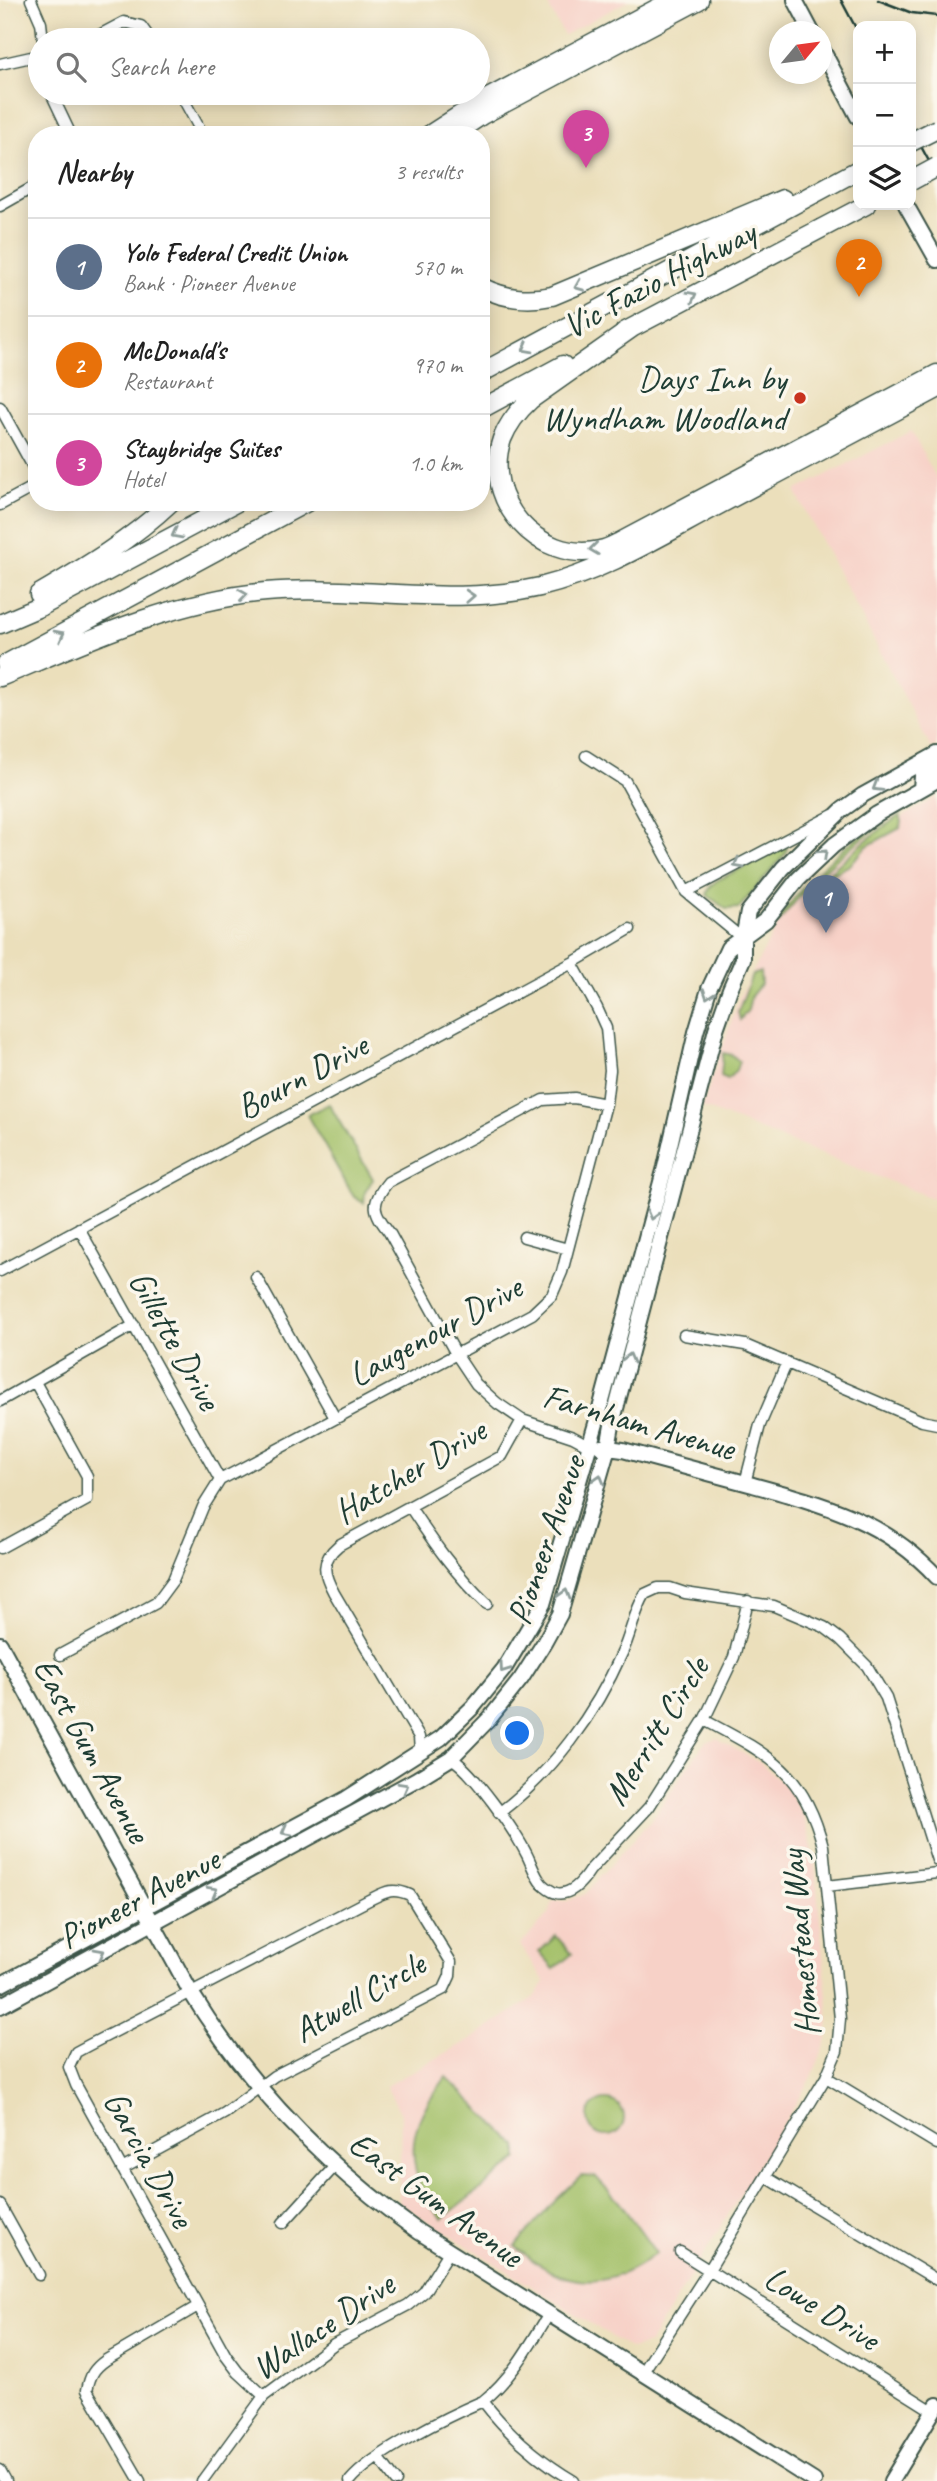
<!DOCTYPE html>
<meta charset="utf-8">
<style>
body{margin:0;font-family:Caveat,sans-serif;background:#f2f2f2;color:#222}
.controls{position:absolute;right:21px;top:21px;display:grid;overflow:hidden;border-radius:14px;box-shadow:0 4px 18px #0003}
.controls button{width:63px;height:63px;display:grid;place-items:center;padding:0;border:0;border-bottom:2px solid #e0e0e0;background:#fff;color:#222;font:35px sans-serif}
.compass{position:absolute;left:769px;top:21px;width:63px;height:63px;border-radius:50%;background:#fff;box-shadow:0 4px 18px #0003;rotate:61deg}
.you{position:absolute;left:518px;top:1734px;width:24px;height:24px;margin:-18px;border:5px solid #fff;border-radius:50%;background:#1a73e8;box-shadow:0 0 0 10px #1a73e833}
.badge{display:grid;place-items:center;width:46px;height:46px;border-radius:50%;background:#111827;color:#fff;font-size:23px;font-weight:700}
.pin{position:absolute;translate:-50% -58px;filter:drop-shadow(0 2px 4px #0008)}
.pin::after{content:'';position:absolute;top:37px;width:24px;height:21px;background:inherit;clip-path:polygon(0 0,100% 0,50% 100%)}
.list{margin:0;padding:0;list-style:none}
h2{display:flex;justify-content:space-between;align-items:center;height:91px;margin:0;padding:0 28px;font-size:30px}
h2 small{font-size:23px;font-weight:400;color:#767676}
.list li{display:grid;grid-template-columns:46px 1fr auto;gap:21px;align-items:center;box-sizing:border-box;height:98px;padding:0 28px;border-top:2px solid #e0e0e0}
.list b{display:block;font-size:26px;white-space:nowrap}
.list p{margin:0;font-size:23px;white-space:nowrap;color:#767676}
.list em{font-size:23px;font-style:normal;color:#767676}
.icon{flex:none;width:38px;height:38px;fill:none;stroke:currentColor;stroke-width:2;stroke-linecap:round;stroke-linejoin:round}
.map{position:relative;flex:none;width:937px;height:2481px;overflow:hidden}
.search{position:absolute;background:#fff;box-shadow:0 4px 18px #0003;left:28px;top:28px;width:462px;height:77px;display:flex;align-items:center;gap:18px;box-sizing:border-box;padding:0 24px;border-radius:38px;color:#767676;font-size:26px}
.panel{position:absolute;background:#fff;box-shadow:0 4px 18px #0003;left:28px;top:126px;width:462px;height:385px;border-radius:28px}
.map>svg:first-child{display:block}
</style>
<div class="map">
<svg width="937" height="2481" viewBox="0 0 937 2481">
<rect width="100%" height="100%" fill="#fbf7ec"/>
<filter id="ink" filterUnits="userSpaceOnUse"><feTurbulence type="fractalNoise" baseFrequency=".0143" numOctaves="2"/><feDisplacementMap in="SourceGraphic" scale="14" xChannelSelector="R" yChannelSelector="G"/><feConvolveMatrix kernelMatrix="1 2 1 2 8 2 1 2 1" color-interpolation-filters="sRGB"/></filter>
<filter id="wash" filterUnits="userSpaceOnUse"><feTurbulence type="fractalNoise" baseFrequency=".00686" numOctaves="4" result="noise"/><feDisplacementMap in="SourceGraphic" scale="28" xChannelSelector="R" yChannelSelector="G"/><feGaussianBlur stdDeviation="1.57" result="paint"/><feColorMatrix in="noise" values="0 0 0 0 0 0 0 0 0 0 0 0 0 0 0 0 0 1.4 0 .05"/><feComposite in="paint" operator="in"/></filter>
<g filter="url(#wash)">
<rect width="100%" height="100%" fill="#ebdfbb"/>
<!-- built -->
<path fill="#f7d1c7" d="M 545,0 L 630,0 L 564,35 Z
M 911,431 L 937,479 L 937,745 L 931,748 L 795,491 Z
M 937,797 L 937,1200 L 702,1107 L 740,996 L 792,897 L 864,839 Z
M 716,1738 L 762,1764 L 784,1784 L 803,1814 L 814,1855 L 829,2019 L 826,2043 L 811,2079 L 649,2344 L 631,2349 L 399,2203 L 401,2114 L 386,2086 L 473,2038 L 536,1996 L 545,1982 L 520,1945 L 549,1914 L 553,1900 L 567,1901 L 585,1894 L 654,1816 L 705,1742 Z"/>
<!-- green -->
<path fill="#a3c067" stroke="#617e4e" stroke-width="2" d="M 900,815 L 902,822 L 900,828 L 867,846 L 850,865 L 834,873 L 821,886 L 817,883 L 864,842 Z
M 884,820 L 885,822 C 844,850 806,884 778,924 L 775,923 C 804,882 841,845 884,820 Z
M 785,846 L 787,849 L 786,853 L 739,908 L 726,909 L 707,895 L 710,887 L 716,881 Z
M 760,972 L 761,984 L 751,996 L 748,1010 L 740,1020 L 738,1012 L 752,975 Z
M 723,1053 L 732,1055 L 739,1061 L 736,1070 L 728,1079 L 721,1076 Z
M 329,1104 L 373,1179 L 365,1192 L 364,1203 L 354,1197 L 307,1115 Z
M 556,1936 L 572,1954 L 554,1969 L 539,1952 Z
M 446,2077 L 518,2147 L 518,2159 L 442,2219 C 415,2192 405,2149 422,2114 C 428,2100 438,2089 446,2077 Z
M588 2118a18 18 0 1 1 36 0a18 18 0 1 1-36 0Z
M 581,2176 L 596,2177 L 619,2202 L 656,2253 C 605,2294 562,2288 515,2246 L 556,2200 Z"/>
</g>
<g filter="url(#ink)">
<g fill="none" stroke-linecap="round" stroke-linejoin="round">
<!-- street casing -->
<g stroke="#3e5548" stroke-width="13">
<path id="street" d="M 31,0 L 41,23 L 43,40
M 90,40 L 124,22 L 141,26 L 151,40
M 0,64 L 40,55
M 51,93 L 71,135
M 180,93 L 203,135
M 0,206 L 37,185
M 0,407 L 37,474
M 0,505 L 37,485
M 586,756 L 625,781 L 686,892 L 743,939
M 686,892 L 833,815
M 79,1228 L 220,1480
M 524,1237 L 568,1249
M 0,1271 L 572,963 L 630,929
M 256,1277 L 335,1418
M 684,1335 L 745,1345 L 922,1421 L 937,1424
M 0,1401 L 134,1325
M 590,1446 L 573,1437 L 522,1420 L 497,1403 L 476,1384 L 456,1354 L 389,1232 C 373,1211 370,1204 388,1182 L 543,1100 L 574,1098 L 606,1104
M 220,1480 L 532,1314 L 552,1295 L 562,1272 L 606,1104 L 610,1070 L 606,1028 L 597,1008 L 572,963
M 745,1483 L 760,1425 L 787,1362
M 410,1507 C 433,1542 456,1575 487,1604
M 0,1548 L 87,1500 L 87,1476 L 35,1382
M 60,1655 L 156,1603 L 173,1580 L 203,1507 L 220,1480
M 420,1752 L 419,1737 L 334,1593 C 323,1573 320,1561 339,1545 L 502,1456 L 522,1420
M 451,1758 C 472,1770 515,1831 527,1855 C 532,1865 535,1876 542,1884 C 545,1887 552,1892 556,1893 C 571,1896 583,1881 590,1870 L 649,1807 L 704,1720 L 734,1657 L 748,1601
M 499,1813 C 552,1773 595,1714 622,1653 C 631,1634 634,1612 645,1594 L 658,1588 L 670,1588 L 685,1593 L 774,1606 L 824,1627 L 840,1639 L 867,1666 L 886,1698 L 937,1860
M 827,1886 L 937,1873
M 826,2077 L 937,2144
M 122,2169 L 225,2113 L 274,2076 L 444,1989 L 450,1976 L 451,1962 L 410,1895 C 392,1887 385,1892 369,1900 L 89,2045 L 76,2052 L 69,2067 L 76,2085 L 226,2356 L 238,2372 L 264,2396
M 766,2177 L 937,2280
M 0,2205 L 39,2275
M 283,2223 L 335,2166
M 680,2252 L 933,2411
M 643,2372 L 709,2270 L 826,2077 L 837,2051 L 840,2019 L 823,1846 C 804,1771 768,1754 704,1720
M 483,2401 C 508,2434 537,2459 574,2481
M 378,2457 L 396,2481
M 0,2470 L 6,2481
M 140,2481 L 87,2390 C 90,2376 93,2369 106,2360 L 198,2306
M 202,2481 L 264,2396 L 334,2344 L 408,2305 L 424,2292 L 449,2252
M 350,2481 C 373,2453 448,2416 483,2401 C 512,2378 530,2345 549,2314"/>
</g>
<!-- secondary casing -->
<g stroke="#3e5548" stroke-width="18">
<path id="secondary" d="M 921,788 L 922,776 L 937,765
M 601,1447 L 623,1450 C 666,1462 709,1473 753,1485 C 823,1504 886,1521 937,1577
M 0,1644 L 190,1991 C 249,2087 327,2167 419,2232 L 814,2481
M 0,1985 L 346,1799 L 441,1738 L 473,1707 L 504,1669 L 543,1604 L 597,1420 L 665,1167 L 696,1032 L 709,989 L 728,948 L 766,920 L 798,879 L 834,845 L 877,814 L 937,780
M 0,2006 L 415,1780 L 451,1758 L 490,1718 L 521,1679 L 544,1643 L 560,1614 L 608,1448 L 613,1420 L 716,1029 L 730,989 L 743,959 L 743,939 L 748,912 L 783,868 L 842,810 L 863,795 L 937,754
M 891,2481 L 937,2405"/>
</g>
<!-- primary casing -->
<g stroke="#3e5548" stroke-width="18">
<path id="primary" d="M 795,0 L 812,32
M 822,49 L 858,117
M 906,205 L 937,260"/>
</g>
<!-- highway casing -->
<g stroke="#3e5548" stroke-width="21">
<path id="highway" d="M 429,135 L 477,104 L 673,0
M 457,135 L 464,127 L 482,115 L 699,0
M 481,287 C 505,299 527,301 552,296 L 783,199
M 632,328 L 530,400 C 518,411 508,424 502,439 C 481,499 538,564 600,550 C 607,549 614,545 620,542 L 937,374
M 624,332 L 866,205
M 481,373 L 858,170
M 481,409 L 563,365
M 39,594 C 85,567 131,540 171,502
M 0,624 L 42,606 L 237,502
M 6,664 L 307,502
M 0,677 C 86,641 171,601 266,592 C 358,584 449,608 540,587 C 602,572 657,538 713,508 C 787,469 862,429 937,389"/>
</g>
<!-- street -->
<use href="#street" stroke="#fff" stroke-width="10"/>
<!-- secondary -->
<use href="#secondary" stroke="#fff" stroke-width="14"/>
<!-- primary -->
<use href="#primary" stroke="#fff" stroke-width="14"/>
<!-- highway -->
<use href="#highway" stroke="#fff" stroke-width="18"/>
<!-- rail -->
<path stroke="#1f3d34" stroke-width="2.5" d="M 841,0 L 858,32
M 878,0 L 912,13 L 937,16
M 911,128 L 937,176"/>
<!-- highway-bridge casing -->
<g stroke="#3e5548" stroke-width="21" stroke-linecap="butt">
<path id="highway-bridge" d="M 911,142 L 937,129
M 911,181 L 937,167"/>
</g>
<!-- highway-bridge -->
<use href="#highway-bridge" stroke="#fff" stroke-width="18"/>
</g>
<!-- one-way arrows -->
<defs><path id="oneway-chevron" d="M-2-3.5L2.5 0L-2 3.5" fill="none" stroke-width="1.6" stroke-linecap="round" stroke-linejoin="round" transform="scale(1.75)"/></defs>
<g stroke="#8f9e9a">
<use href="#oneway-chevron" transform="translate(579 286) rotate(158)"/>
<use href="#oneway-chevron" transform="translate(692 296) rotate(-28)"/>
<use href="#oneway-chevron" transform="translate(527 348) rotate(152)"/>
<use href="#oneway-chevron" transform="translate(176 534) rotate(152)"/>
<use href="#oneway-chevron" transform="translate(594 549) rotate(173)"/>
<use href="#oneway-chevron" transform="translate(243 595) rotate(-8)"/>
<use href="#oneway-chevron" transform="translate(470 596) rotate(-3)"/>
<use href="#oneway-chevron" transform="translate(60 635) rotate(-28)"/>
<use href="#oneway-chevron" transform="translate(877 787) rotate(149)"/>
<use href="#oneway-chevron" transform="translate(823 854) rotate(-43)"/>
<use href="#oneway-chevron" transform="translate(738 864) rotate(152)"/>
<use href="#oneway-chevron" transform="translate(708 994) rotate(109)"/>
<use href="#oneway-chevron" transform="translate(652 1215) rotate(105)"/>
<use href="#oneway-chevron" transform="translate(629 1358) rotate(-75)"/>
<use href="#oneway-chevron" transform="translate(599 1479) rotate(-74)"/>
<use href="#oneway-chevron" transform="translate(565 1594) rotate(-74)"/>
<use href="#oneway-chevron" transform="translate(504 1668) rotate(125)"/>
<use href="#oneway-chevron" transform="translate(404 1787) rotate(-29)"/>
<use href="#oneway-chevron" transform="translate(286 1831) rotate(152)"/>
<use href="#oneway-chevron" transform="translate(213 1891) rotate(-29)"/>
<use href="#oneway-chevron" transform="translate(100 1953) rotate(-28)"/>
</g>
</g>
<!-- markers -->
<circle fill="#c8321e" stroke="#fbf7ec" stroke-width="2.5" cx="800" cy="398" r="7"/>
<g text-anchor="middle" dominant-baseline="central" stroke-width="7" stroke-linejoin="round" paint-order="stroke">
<!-- street labels -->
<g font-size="35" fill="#1f3d34" stroke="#fbf7ec">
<text transform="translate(659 279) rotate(-28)">Vic Fazio Highway</text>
<text transform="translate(302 1076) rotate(-28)">Bourn Drive</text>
<text transform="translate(435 1331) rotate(-29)">Laugenour Drive</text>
<text transform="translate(175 1340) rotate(61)">Gillette Drive</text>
<text transform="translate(639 1422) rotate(16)">Farnham Avenue</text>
<text transform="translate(410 1471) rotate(-31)">Hatcher Drive</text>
<text transform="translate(546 1540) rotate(-71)">Pioneer Avenue</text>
<text transform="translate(656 1731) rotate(-58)">Merritt Circle</text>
<text transform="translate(92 1750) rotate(61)">East Gum Avenue</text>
<text transform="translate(139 1898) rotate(-28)">Pioneer Avenue</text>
<text transform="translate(800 1943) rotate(-95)">Homestead Way</text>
<text transform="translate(359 1997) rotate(-30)">Atwell Circle</text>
<text transform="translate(149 2159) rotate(61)">Garcia Drive</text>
<text transform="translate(436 2199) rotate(36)">East Gum Avenue</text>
<text transform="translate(822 2308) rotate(32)">Lowe Drive</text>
<text transform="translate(323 2326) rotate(-34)">Wallace Drive</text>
</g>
<!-- poi labels -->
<g font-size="35" fill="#1f3d34" stroke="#fbf7ec" text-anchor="end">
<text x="786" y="378">Days Inn by<tspan x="786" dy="40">Wyndham Woodland</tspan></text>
</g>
</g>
</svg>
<div class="controls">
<button>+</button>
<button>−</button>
<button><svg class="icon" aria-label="layers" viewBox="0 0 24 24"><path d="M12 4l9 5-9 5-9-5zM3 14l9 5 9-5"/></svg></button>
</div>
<svg class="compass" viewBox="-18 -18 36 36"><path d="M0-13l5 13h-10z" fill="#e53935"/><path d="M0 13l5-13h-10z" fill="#767676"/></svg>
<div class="you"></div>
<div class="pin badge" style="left:826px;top:933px;background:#5c6f8a">1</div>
<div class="pin badge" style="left:859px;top:297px;background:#e8710a">2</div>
<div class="pin badge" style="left:586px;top:168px;background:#d1479c">3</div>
<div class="search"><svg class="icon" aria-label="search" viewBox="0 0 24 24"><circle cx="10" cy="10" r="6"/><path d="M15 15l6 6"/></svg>Search here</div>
<section class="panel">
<h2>Nearby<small>3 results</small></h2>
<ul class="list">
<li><span class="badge" style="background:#5c6f8a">1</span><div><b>Yolo Federal Credit Union</b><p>Bank · Pioneer Avenue</p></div><em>570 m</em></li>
<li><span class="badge" style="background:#e8710a">2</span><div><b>McDonald's</b><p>Restaurant</p></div><em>970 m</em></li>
<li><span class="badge" style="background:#d1479c">3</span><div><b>Staybridge Suites</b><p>Hotel</p></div><em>1.0 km</em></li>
</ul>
</section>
</div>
